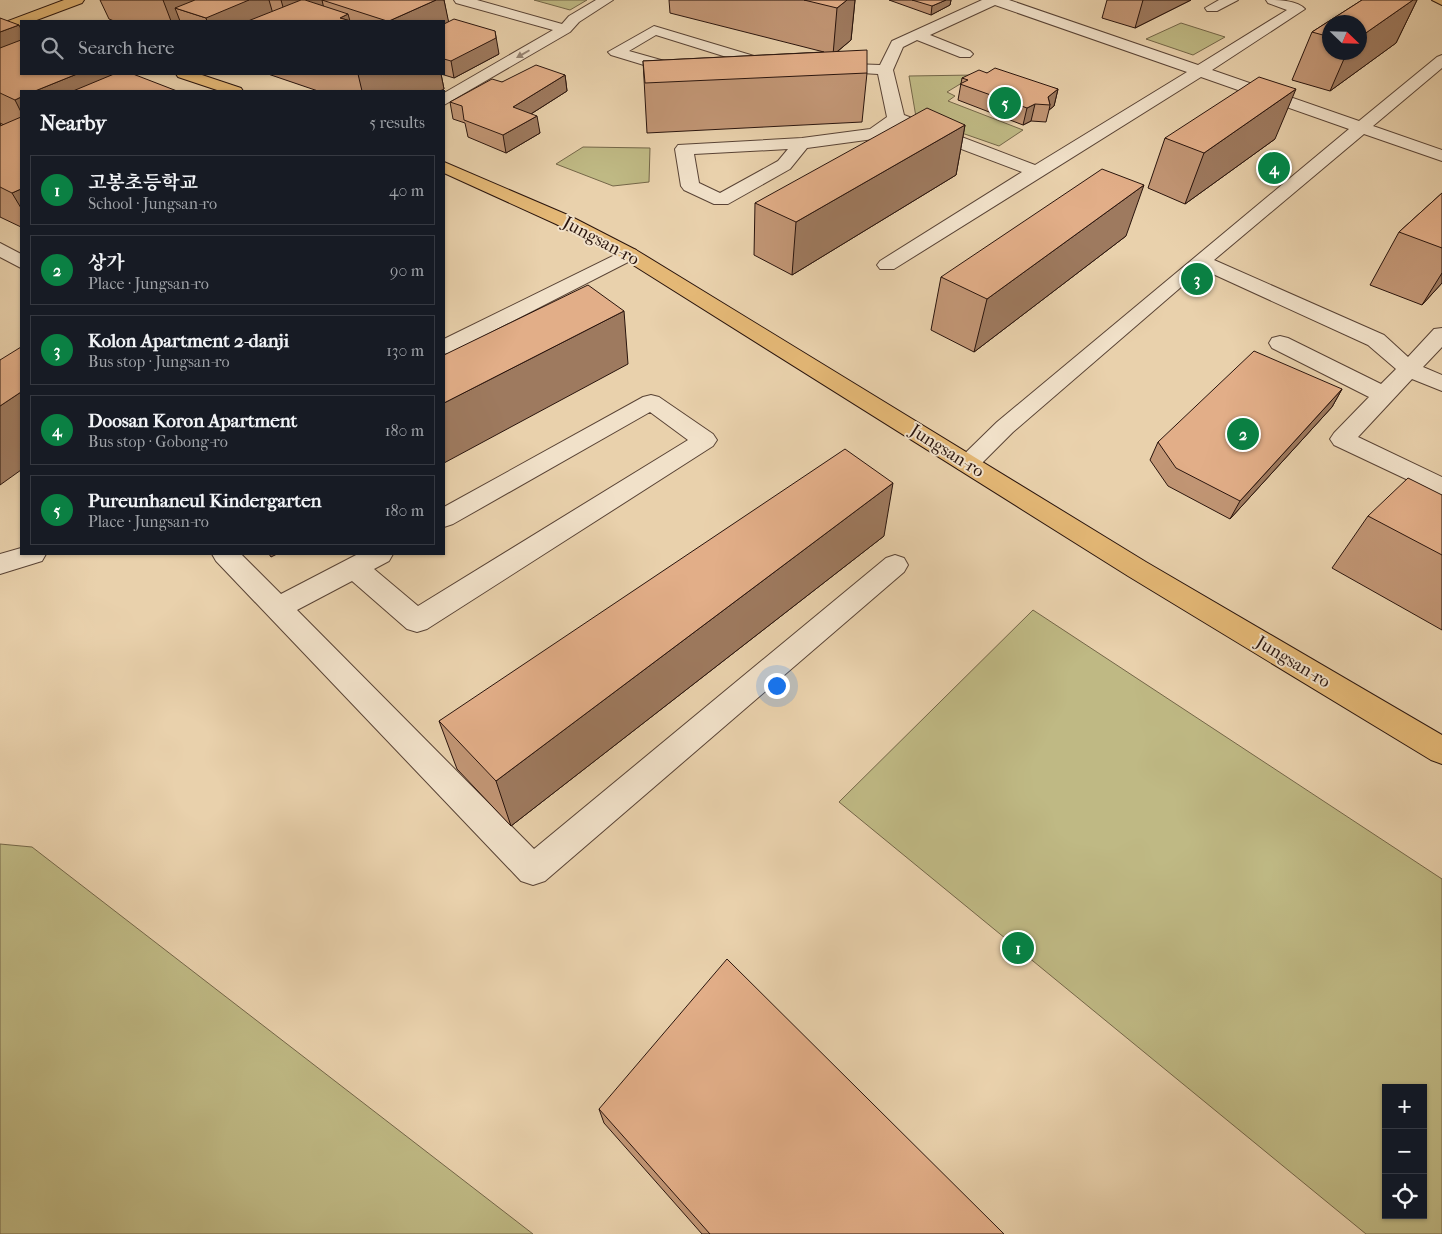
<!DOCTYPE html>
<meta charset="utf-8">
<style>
body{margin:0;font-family:"IM FELL French Canon","Noto Serif KR",serif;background:#242831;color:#f1f3f6}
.controls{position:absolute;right:15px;bottom:15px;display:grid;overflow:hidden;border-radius:0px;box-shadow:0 1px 4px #0004}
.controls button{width:45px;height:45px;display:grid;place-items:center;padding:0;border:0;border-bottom:1px solid #363941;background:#171b24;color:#f1f3f6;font:25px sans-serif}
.compass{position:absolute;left:1322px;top:15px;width:45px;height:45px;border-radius:50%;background:#171b24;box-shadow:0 1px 4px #0004;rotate:113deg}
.you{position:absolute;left:776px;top:685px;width:18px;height:18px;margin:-12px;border:4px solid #fff;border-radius:50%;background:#1a73e8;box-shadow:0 0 0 8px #1a73e833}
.badge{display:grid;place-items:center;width:32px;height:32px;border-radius:50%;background:#0b8043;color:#fff;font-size:16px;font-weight:700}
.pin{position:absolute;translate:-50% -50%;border:2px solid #fff;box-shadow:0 1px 5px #0006}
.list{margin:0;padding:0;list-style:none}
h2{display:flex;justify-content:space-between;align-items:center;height:65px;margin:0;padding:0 20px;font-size:21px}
h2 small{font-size:16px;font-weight:400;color:#9ea1a6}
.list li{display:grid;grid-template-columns:32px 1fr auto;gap:15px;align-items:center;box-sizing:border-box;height:70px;margin:0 10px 10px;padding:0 10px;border:1px solid #363941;border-radius:0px}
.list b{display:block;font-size:19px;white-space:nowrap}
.list p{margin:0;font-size:16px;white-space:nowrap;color:#9ea1a6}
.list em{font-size:16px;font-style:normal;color:#9ea1a6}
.icon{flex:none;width:28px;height:28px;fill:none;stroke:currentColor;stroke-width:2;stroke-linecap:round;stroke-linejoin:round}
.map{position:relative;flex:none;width:1442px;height:1234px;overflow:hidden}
.search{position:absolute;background:#171b24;box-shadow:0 1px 4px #0004;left:20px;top:20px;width:425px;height:55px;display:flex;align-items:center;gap:12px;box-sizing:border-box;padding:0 18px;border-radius:0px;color:#9ea1a6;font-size:19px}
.panel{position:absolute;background:#171b24;box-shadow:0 1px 4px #0004;left:20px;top:90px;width:425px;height:465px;border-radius:0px}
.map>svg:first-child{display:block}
</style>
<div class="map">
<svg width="1442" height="1234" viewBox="0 0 1442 1234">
<rect width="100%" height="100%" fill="#e9d1ac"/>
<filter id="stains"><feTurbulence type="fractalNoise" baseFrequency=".004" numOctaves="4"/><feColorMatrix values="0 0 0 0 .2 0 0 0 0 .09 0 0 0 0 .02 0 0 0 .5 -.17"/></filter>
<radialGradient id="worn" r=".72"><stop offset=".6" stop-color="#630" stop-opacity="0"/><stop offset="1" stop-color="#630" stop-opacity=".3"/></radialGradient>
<!-- green -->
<path fill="#bfb984" stroke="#746648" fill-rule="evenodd" d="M 534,0 L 587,0 L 570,10 Z
M 1181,23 L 1225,37 L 1193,55 L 1146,39 Z
M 975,75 L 947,92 L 955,96 L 948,101 L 1023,130 L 999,146 L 916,117 L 909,76 Z
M 583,147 L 650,148 L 649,182 L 613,186 L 556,164 Z
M 1033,610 L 1442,879 L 1442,1234 L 1366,1234 L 839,802 ZM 1386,1088 L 1423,1088 L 1423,1215 L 1386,1215 Z
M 0,844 L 32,847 L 533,1234 L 0,1234 Z"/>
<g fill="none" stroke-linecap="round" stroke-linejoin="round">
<!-- minor casing -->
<g stroke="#594335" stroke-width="2">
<path id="minor" d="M 454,0 L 477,0 L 562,24 L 569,16 L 596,0 L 613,0 L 579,22 L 570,32 L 444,105 L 444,93 L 553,30 L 456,3 Z
M 982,0 L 1009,0 L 1198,65 L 1287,10 L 1268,3 L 1266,0 C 1278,0 1297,0 1305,9 L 1212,70 L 1359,121 L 1437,57 L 1442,55 L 1442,68 L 1373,126 L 1442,150 L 1442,161 L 1364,134 L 1214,260 L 1384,335 L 1408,357 L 1434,329 L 1442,328 L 1442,347 L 1423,367 L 1442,375 L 1442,391 L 1412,379 L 1358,437 L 1442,477 L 1442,496 L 1334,445 L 1330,439 L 1334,433 L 1369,397 L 1272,348 L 1269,343 L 1272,338 L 1280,336 L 1288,338 L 1381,384 L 1396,369 L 1368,345 L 1202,269 L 1013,432 L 976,469 L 967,471 L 958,469 L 955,463 L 997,422 L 1349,129 L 1201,77 L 894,269 L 880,269 L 877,265 L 880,261 L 1022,172 L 898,125 L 881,138 L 807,148 L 790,169 L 728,204 L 714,204 L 684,190 L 681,186 L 675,149 L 678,145 L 802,138 L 870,129 L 887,117 L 878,74 L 829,71 L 821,66 L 823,63 L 880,65 L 892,41 ZM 995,5 L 1187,72 L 1035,165 L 904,115 L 893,70 L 903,47 L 917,40 L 960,57 L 970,57 L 973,54 L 970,51 L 930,35 ZM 788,149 L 778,161 L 720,193 L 699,183 L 694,154 Z
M 1219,0 L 1238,0 L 1217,11 L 1207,11 L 1205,8 Z
M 654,26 L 754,56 L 757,59 L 749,64 L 656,35 L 629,51 L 668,62 L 688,62 L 690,65 L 688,68 L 667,72 L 611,55 L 608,52 Z
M 0,243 L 21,254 L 21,268 L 0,257 Z
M 629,248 L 636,250 L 639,254 L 636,258 L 452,352 L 444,354 L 444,339 Z
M 651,395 L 659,397 L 713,434 L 717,440 L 713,446 L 427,629 L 417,632 L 407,629 L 352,581 L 297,610 L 534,849 L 886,558 L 895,555 L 904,558 L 908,565 L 904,572 L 545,881 L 533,885 L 521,881 L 216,561 L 212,554 L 241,554 L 281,594 L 358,554 L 393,554 L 389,561 L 374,569 L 418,606 L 688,440 L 650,412 L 453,524 L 444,527 L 444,507 L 643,397 Z
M 21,548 L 21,554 L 46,554 L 42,561 L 0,574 L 0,554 Z"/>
</g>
<!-- major casing -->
<g stroke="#29140d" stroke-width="2">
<path id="major" d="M 64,0 L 84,0 L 82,3 L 34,21 L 21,21 L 21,26 L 0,33 L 0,24 Z
M 1432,0 L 1442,0 L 1442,5 Z
M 176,74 L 199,74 L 241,88 L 243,91 L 220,91 L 178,77 Z
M 444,162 L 570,216 L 636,250 L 1146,562 L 1442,735 L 1442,764 L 1431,760 L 1128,576 L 622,258 L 556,224 L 444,173 Z"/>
</g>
<!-- minor -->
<use href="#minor" fill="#f1e1c9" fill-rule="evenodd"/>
<!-- major -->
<use href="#major" fill="#e4b876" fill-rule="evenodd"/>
</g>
<!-- wall -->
<path fill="#c29675" stroke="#29140d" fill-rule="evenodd" d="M 100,0 L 444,0 L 448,22 L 499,54 L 454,78 L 441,74 L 444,89 L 440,91 L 318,91 L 268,74 L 444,74 L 444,21 L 114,21 L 109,19 Z
M 669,0 L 855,0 L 851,40 L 837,52 L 867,73 L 862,122 L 647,133 L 643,61 L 824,52 L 670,13 Z
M 889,0 L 951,0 L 950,5 L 931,15 Z
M 1107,0 L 1191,0 L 1135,28 L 1102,18 Z
M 1362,0 L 1417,0 L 1396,43 L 1330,91 L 1292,80 L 1312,32 ZM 1330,22 L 1360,22 L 1360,52 L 1330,52 Z
M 0,18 L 21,91 L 21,227 L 0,217 L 0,123 L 1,126 L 4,125 L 0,123 Z
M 987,73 L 1058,89 L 1054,106 L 1049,110 L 1046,122 L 1031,121 L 1023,125 L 958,100 L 962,78 Z
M 565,75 L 567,91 L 531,114 L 540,133 L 506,153 L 468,137 L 465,123 L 453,119 L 450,102 L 502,82 Z
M 965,125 L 956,175 L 792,275 L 754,255 L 755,203 Z
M 1165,138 L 1275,139 L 1185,204 L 1148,188 Z
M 1442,193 L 1442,283 L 1422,305 L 1370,285 L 1399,232 Z
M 1126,236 L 974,352 L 931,330 L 941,277 Z
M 1342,389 L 1332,407 L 1230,519 L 1168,486 L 1150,460 L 1158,442 Z
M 1442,495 L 1442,630 L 1332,568 L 1368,516 Z
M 884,536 L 511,826 L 457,769 L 439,721 Z
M 599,1109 L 1004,1234 L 702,1234 L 604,1123 Z"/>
<!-- shaded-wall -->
<path fill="#9e7a5f" stroke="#29140d" d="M 163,0 L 269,0 L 275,21 L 207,21 L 206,18 L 175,8 L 180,21 L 171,21 Z
M 281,0 L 322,0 L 324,9 L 287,21 Z
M 436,0 L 444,0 L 451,33 L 444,37 L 444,21 L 389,21 Z
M 847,0 L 855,0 L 851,40 L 833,55 L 837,8 Z
M 946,0 L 951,0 L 950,5 L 931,15 L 932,6 Z
M 1143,0 L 1191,0 L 1135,28 Z
M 1413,0 L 1417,0 L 1396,43 L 1330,91 L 1347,52 L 1360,52 L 1360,37 Z
M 348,14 L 350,21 L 340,18 Z
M 19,25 L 21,29 L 21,70 L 0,79 L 0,32 Z
M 495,31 L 499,54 L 454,78 L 451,61 Z
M 77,74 L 113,74 L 121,91 L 35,91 Z
M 358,74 L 441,74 L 444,89 L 440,91 L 362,91 Z
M 565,75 L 567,91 L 515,124 L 513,107 Z
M 1058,89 L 1054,106 L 1049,110 L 1050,105 L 1048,97 Z
M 1296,89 L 1275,139 L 1185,204 L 1204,153 Z
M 21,97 L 21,112 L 15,100 Z
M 1035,104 L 1031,121 L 1023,125 L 1027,108 Z
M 537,116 L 540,133 L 506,153 L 503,135 Z
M 965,125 L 956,175 L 792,275 L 796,222 Z
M 1144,185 L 1126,236 L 974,352 L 987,299 Z
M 21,189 L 21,208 L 12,193 Z
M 1442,273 L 1442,283 L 1422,305 Z
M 624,311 L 628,364 L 444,463 L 444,403 Z
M 1342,389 L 1332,407 L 1230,519 L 1240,501 Z
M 21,392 L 21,470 L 0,485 L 0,406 Z
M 893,483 L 884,536 L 511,826 L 496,781 Z
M 269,554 L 277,554 L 271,557 Z"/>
<!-- building -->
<path fill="#e2ae88" stroke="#29140d" d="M 195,0 L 249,0 L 206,18 L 175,8 Z
M 301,0 L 305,0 L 348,14 L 340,18 L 351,21 L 248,21 Z
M 322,0 L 436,0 L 389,21 L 387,21 Z
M 804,0 L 847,0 L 837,8 Z
M 912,0 L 946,0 L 932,6 Z
M 1362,0 L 1413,0 L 1360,37 L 1360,22 L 1330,22 L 1330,37 L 1312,32 Z
M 0,18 L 19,25 L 0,32 Z
M 454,19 L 495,31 L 496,38 L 451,61 L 444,59 L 444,24 Z
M 21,40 L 21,74 L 77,74 L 35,91 L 21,91 L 21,97 L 15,100 L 0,93 L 0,48 Z
M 867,50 L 867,73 L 645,83 L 643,61 Z
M 536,65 L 565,75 L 513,107 L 537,116 L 503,135 L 464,120 L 462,106 L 450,102 L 492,79 L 502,82 Z
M 995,68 L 1058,89 L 1048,97 L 1050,105 L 1035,104 L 1027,108 L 960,84 L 968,80 L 962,78 L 979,70 L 987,73 Z
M 114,74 L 133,74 L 177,91 L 73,91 Z
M 1259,77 L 1296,89 L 1204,153 L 1165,138 Z
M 927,108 L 965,125 L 796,222 L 755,203 Z
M 21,117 L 21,189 L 12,193 L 0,187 L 0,126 Z
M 1102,169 L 1144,185 L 987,299 L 941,277 Z
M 1442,193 L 1442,248 L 1399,232 Z
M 588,285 L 624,311 L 444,403 L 444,355 Z
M 21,347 L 21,392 L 0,406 L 0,360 Z
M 1254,351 L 1342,389 L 1240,501 L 1176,468 L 1158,442 Z
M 845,449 L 893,483 L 496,781 L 439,721 Z
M 1408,478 L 1442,495 L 1442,555 L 1368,516 Z
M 727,959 L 1004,1234 L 710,1234 L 599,1109 Z"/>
<!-- one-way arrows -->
<defs><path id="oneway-solid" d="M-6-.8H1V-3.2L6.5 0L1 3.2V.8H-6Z" transform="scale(1.25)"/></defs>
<use fill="#978574" href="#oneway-solid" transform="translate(523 54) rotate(150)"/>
<g text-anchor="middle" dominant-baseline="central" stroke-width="4" stroke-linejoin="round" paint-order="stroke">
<!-- street labels -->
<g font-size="18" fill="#29140d" stroke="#f1e1c9">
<text transform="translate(601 241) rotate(28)">Jungsan-ro</text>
<text transform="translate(947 451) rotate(32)">Jungsan-ro</text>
<text transform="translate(1293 662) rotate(31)">Jungsan-ro</text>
</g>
</g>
<rect width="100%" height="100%" filter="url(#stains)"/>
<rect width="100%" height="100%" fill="url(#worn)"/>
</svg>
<div class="controls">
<button>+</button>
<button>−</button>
<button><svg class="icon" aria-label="locate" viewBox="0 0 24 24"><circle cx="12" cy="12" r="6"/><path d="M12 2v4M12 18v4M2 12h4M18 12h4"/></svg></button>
</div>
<svg class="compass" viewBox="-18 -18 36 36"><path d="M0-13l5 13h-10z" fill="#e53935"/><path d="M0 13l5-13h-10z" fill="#9ea1a6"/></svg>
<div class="you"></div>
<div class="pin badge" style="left:1018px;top:948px">1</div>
<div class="pin badge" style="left:1243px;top:434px">2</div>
<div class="pin badge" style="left:1197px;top:279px">3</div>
<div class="pin badge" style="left:1274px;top:168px">4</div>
<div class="pin badge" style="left:1005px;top:103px">5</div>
<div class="search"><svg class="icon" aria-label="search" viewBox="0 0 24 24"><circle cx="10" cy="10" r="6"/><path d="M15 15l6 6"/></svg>Search here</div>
<section class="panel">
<h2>Nearby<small>5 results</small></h2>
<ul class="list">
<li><span class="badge">1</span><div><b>고봉초등학교</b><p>School · Jungsan-ro</p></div><em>40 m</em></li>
<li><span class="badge">2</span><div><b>상가</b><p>Place · Jungsan-ro</p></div><em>90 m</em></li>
<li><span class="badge">3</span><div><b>Kolon Apartment 2-danji</b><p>Bus stop · Jungsan-ro</p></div><em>130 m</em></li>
<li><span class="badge">4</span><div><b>Doosan Koron Apartment</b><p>Bus stop · Gobong-ro</p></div><em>180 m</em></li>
<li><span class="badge">5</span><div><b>Pureunhaneul Kindergarten</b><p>Place · Jungsan-ro</p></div><em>180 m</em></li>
</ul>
</section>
</div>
